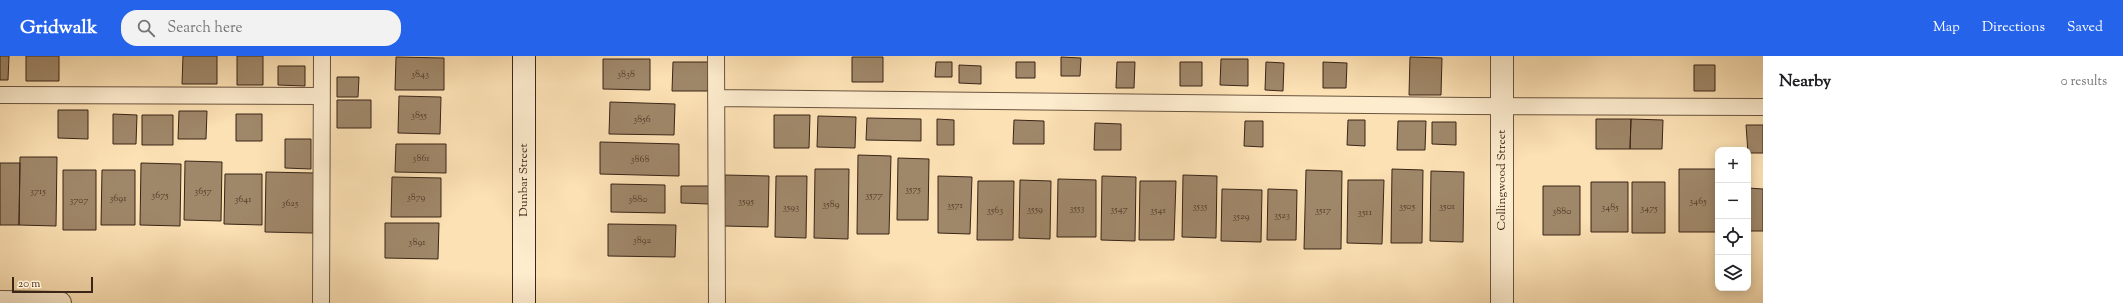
<!DOCTYPE html>
<meta charset="utf-8">
<style>
body{margin:0;font-family:"Sorts Mill Goudy",serif;background:#f2f2f2;color:#202124}
.controls{position:absolute;right:12px;bottom:12px;display:grid;overflow:hidden;border-radius:8px;box-shadow:0 2px 10px #0003}
.controls button{width:36px;height:36px;display:grid;place-items:center;padding:0;border:0;border-bottom:1px solid #e0e0e0;background:#fff;color:#202124;font:20px sans-serif}
.scale{position:absolute;left:12px;bottom:10px;width:81px;box-sizing:border-box;padding-left:4px;border:2px solid #3a2517;border-top:0;font-size:11px;line-height:14px;white-space:nowrap;color:#3a2517;-webkit-text-stroke:3px #fdecce;paint-order:stroke}
.list{margin:0;padding:0;list-style:none}
h2{display:flex;justify-content:space-between;align-items:center;height:52px;margin:0;padding:0 16px;font-size:17px}
h2 small{font-size:13px;font-weight:400;color:#757577}
.icon{flex:none;width:22px;height:22px;fill:none;stroke:currentColor;stroke-width:2;stroke-linecap:round;stroke-linejoin:round}
.map{position:relative;flex:none;width:1763px;height:247px;overflow:hidden}
header{display:flex;align-items:center;gap:24px;box-sizing:border-box;height:56px;padding:0 20px;background:#2563eb;color:#fff}
header strong{font-size:19px}
nav{display:flex;gap:22px;margin-inline-start:auto;font-size:14px}
.search{width:280px;height:36px;background:#f2f2f2;display:flex;align-items:center;gap:10px;box-sizing:border-box;padding:0 14px;border-radius:16px;color:#757577;font-size:15px}
main{display:flex}
aside{flex:1;background:#fff}
.map>svg:first-child{display:block}
</style>
<header>
<strong>Gridwalk</strong>
<div class="search"><svg class="icon" aria-label="search" viewBox="0 0 24 24"><circle cx="10" cy="10" r="6"/><path d="M15 15l6 6"/></svg>Search here</div>
<nav><a>Map</a><a>Directions</a><a>Saved</a></nav>
</header>
<main>
<div class="map">
<svg width="1763" height="247" viewBox="0 0 1763 247">
<rect width="100%" height="100%" fill="#fce1b4"/>
<filter id="stains"><feTurbulence type="fractalNoise" baseFrequency=".005" numOctaves="4"/><feColorMatrix values="0 0 0 0 .2 0 0 0 0 .09 0 0 0 0 .02 0 0 0 .5 -.17"/></filter>
<radialGradient id="worn" r=".72"><stop offset=".6" stop-color="#630" stop-opacity="0"/><stop offset="1" stop-color="#630" stop-opacity=".3"/></radialGradient>
<!-- building -->
<path fill="#9f8769" stroke="#3a2517" d="M 0,0 L 9,0 L 8,24 L 0,24 Z
M 26,0 L 59,0 L 59,25 L 26,25 Z
M 183,0 L 217,0 L 217,28 L 182,28 Z
M 237,0 L 263,0 L 263,29 L 237,29 Z
M 396,1 L 444,2 L 444,34 L 395,34 Z
M 852,1 L 883,1 L 883,26 L 852,26 Z
M 1061,1 L 1081,2 L 1080,20 L 1061,20 Z
M 1410,1 L 1442,2 L 1441,39 L 1409,39 Z
M 603,3 L 650,3 L 650,34 L 603,33 Z
M 1221,3 L 1248,3 L 1248,30 L 1220,29 Z
M 673,6 L 708,6 L 708,35 L 672,35 Z
M 936,6 L 952,6 L 952,21 L 935,21 Z
M 1016,6 L 1035,6 L 1035,22 L 1016,22 Z
M 1117,6 L 1135,6 L 1134,32 L 1116,32 Z
M 1180,6 L 1202,6 L 1202,30 L 1180,30 Z
M 1266,6 L 1284,7 L 1283,35 L 1265,34 Z
M 1323,6 L 1347,7 L 1346,32 L 1323,32 Z
M 959,9 L 981,10 L 981,28 L 959,27 Z
M 1694,9 L 1715,9 L 1715,35 L 1694,35 Z
M 278,10 L 305,10 L 305,30 L 278,29 Z
M 337,21 L 359,21 L 358,41 L 337,41 Z
M 399,40 L 441,41 L 440,78 L 398,77 Z
M 337,44 L 371,44 L 371,72 L 337,72 Z
M 610,46 L 675,48 L 674,79 L 609,78 Z
M 58,54 L 88,54 L 88,83 L 58,82 Z
M 179,55 L 207,55 L 206,83 L 178,83 Z
M 113,58 L 137,59 L 136,88 L 113,88 Z
M 236,58 L 262,58 L 262,85 L 236,85 Z
M 142,59 L 173,59 L 173,89 L 142,89 Z
M 774,59 L 810,59 L 809,92 L 774,92 Z
M 818,60 L 856,61 L 855,92 L 817,91 Z
M 867,62 L 921,63 L 921,85 L 866,84 Z
M 937,63 L 954,64 L 954,89 L 937,89 Z
M 1596,63 L 1631,63 L 1630,93 L 1596,93 Z
M 1631,63 L 1663,64 L 1662,93 L 1630,93 Z
M 1014,64 L 1044,65 L 1044,88 L 1013,88 Z
M 1348,64 L 1365,64 L 1365,90 L 1347,89 Z
M 1245,65 L 1263,65 L 1263,91 L 1244,90 Z
M 1398,65 L 1426,65 L 1425,94 L 1397,94 Z
M 1432,66 L 1456,66 L 1456,89 L 1432,88 Z
M 1095,67 L 1121,68 L 1121,94 L 1094,94 Z
M 1746,69 L 1763,69 L 1763,97 L 1748,97 Z
M 285,83 L 311,83 L 311,113 L 285,112 Z
M 600,86 L 679,88 L 679,120 L 600,118 Z
M 396,88 L 446,88 L 446,117 L 395,116 Z
M 858,99 L 891,100 L 889,178 L 857,178 Z
M 20,101 L 57,101 L 56,170 L 19,169 Z
M 898,102 L 929,103 L 928,164 L 897,164 Z
M 185,105 L 222,106 L 221,165 L 184,164 Z
M 0,107 L 20,107 L 19,169 L 0,169 Z
M 141,107 L 181,108 L 180,170 L 140,169 Z
M 815,113 L 849,113 L 848,183 L 814,182 Z
M 1392,113 L 1423,114 L 1422,187 L 1391,187 Z
M 1679,113 L 1718,113 L 1718,176 L 1679,176 Z
M 63,114 L 96,114 L 96,174 L 63,174 Z
M 102,114 L 135,114 L 135,169 L 101,169 Z
M 1306,114 L 1342,115 L 1341,193 L 1304,193 Z
M 1431,115 L 1464,116 L 1463,186 L 1430,185 Z
M 266,116 L 314,117 L 313,177 L 265,176 Z
M 225,118 L 262,118 L 262,169 L 224,168 Z
M 725,119 L 769,120 L 768,171 L 724,170 Z
M 1183,119 L 1217,120 L 1216,182 L 1182,181 Z
M 776,120 L 807,120 L 806,182 L 775,181 Z
M 938,120 L 972,121 L 970,178 L 938,177 Z
M 1102,120 L 1136,121 L 1135,185 L 1101,184 Z
M 392,121 L 441,122 L 441,161 L 391,161 Z
M 1058,123 L 1096,124 L 1096,181 L 1057,181 Z
M 1020,124 L 1051,125 L 1050,183 L 1019,182 Z
M 1348,124 L 1384,124 L 1382,188 L 1347,187 Z
M 978,125 L 1014,125 L 1013,184 L 977,184 Z
M 1140,125 L 1176,125 L 1174,184 L 1139,184 Z
M 1591,126 L 1628,126 L 1628,176 L 1591,176 Z
M 1632,126 L 1665,126 L 1665,177 L 1632,177 Z
M 611,128 L 665,129 L 665,157 L 611,156 Z
M 681,130 L 710,130 L 709,148 L 681,147 Z
M 1543,130 L 1580,130 L 1580,179 L 1543,179 Z
M 1748,132 L 1763,133 L 1763,175 L 1748,175 Z
M 1222,133 L 1262,134 L 1261,186 L 1221,185 Z
M 1268,133 L 1297,134 L 1296,184 L 1267,184 Z
M 385,167 L 439,167 L 438,203 L 385,202 Z
M 608,168 L 676,169 L 675,201 L 608,200 Z"/>
<g fill="none" stroke-linecap="round" stroke-linejoin="round">
<!-- service casing -->
<g stroke="#6a543e" stroke-width="18">
<path id="service" d="M 716,0 L 717,247
M 0,39 L 321,40
M 716,42 L 1469,50 L 1763,51
M 321,247 L 322,0"/>
</g>
<!-- minor casing -->
<g stroke="#6a543e" stroke-width="24">
<path id="minor" d="M 0,246 L 60,247
M 1502,247 L 1502,0"/>
</g>
<!-- secondary casing -->
<g stroke="#3a2517" stroke-width="24">
<path id="secondary" d="M 524,247 L 524,0"/>
</g>
<!-- service -->
<use href="#service" stroke="#fdecce" stroke-width="16"/>
<!-- minor -->
<use href="#minor" stroke="#fdecce" stroke-width="22"/>
<!-- secondary -->
<use href="#secondary" stroke="#fdecce" stroke-width="22"/>
</g>
<g text-anchor="middle" dominant-baseline="central" stroke-width="3" stroke-linejoin="round" paint-order="stroke">
<!-- number labels -->
<g font-size="10" fill="#533e2c">
<text x="420" y="18">3843</text>
<text x="626" y="18">3838</text>
<text x="419" y="59">3855</text>
<text x="642" y="63">3856</text>
<text x="421" y="102">3861</text>
<text x="640" y="103">3868</text>
<text x="913" y="133">3575</text>
<text x="38" y="135">3715</text>
<text x="203" y="135">3657</text>
<text x="160" y="139">3675</text>
<text x="874" y="139">3577</text>
<text x="416" y="141">3879</text>
<text x="118" y="142">3691</text>
<text x="243" y="143">3641</text>
<text x="638" y="143">3880</text>
<text x="79" y="144">3707</text>
<text x="746" y="145">3595</text>
<text x="1698" y="145">3465</text>
<text x="290" y="147">3625</text>
<text x="831" y="148">3589</text>
<text x="955" y="149">3571</text>
<text x="1200" y="150">3535</text>
<text x="1407" y="150">3505</text>
<text x="1447" y="150">3501</text>
<text x="791" y="151">3593</text>
<text x="1610" y="151">3485</text>
<text x="1077" y="152">3553</text>
<text x="1649" y="152">3475</text>
<text x="1035" y="153">3559</text>
<text x="1119" y="153">3547</text>
<text x="995" y="154">3563</text>
<text x="1158" y="154">3541</text>
<text x="1323" y="154">3517</text>
<text x="1562" y="155">3880</text>
<text x="1365" y="156">3511</text>
<text x="1282" y="159">3523</text>
<text x="1241" y="160">3529</text>
<text x="642" y="184">3892</text>
<text x="417" y="186">3891</text>
</g>
<!-- street labels -->
<g font-size="12" fill="#3a2517" stroke="#fdecce">
<text transform="translate(524 124) rotate(-90)">Dunbar Street</text>
<text transform="translate(1502 124) rotate(-90)">Collingwood Street</text>
</g>
</g>
<rect width="100%" height="100%" filter="url(#stains)"/>
<rect width="100%" height="100%" fill="url(#worn)"/>
</svg>
<div class="controls">
<button>+</button>
<button>−</button>
<button><svg class="icon" aria-label="locate" viewBox="0 0 24 24"><circle cx="12" cy="12" r="6"/><path d="M12 2v4M12 18v4M2 12h4M18 12h4"/></svg></button>
<button><svg class="icon" aria-label="layers" viewBox="0 0 24 24"><path d="M12 4l9 5-9 5-9-5zM3 14l9 5 9-5"/></svg></button>
</div>
<div class="scale">20 m</div>
</div>
<aside>
<h2>Nearby<small>0 results</small></h2>
<ul class="list">
</ul>
</aside>
</main>
